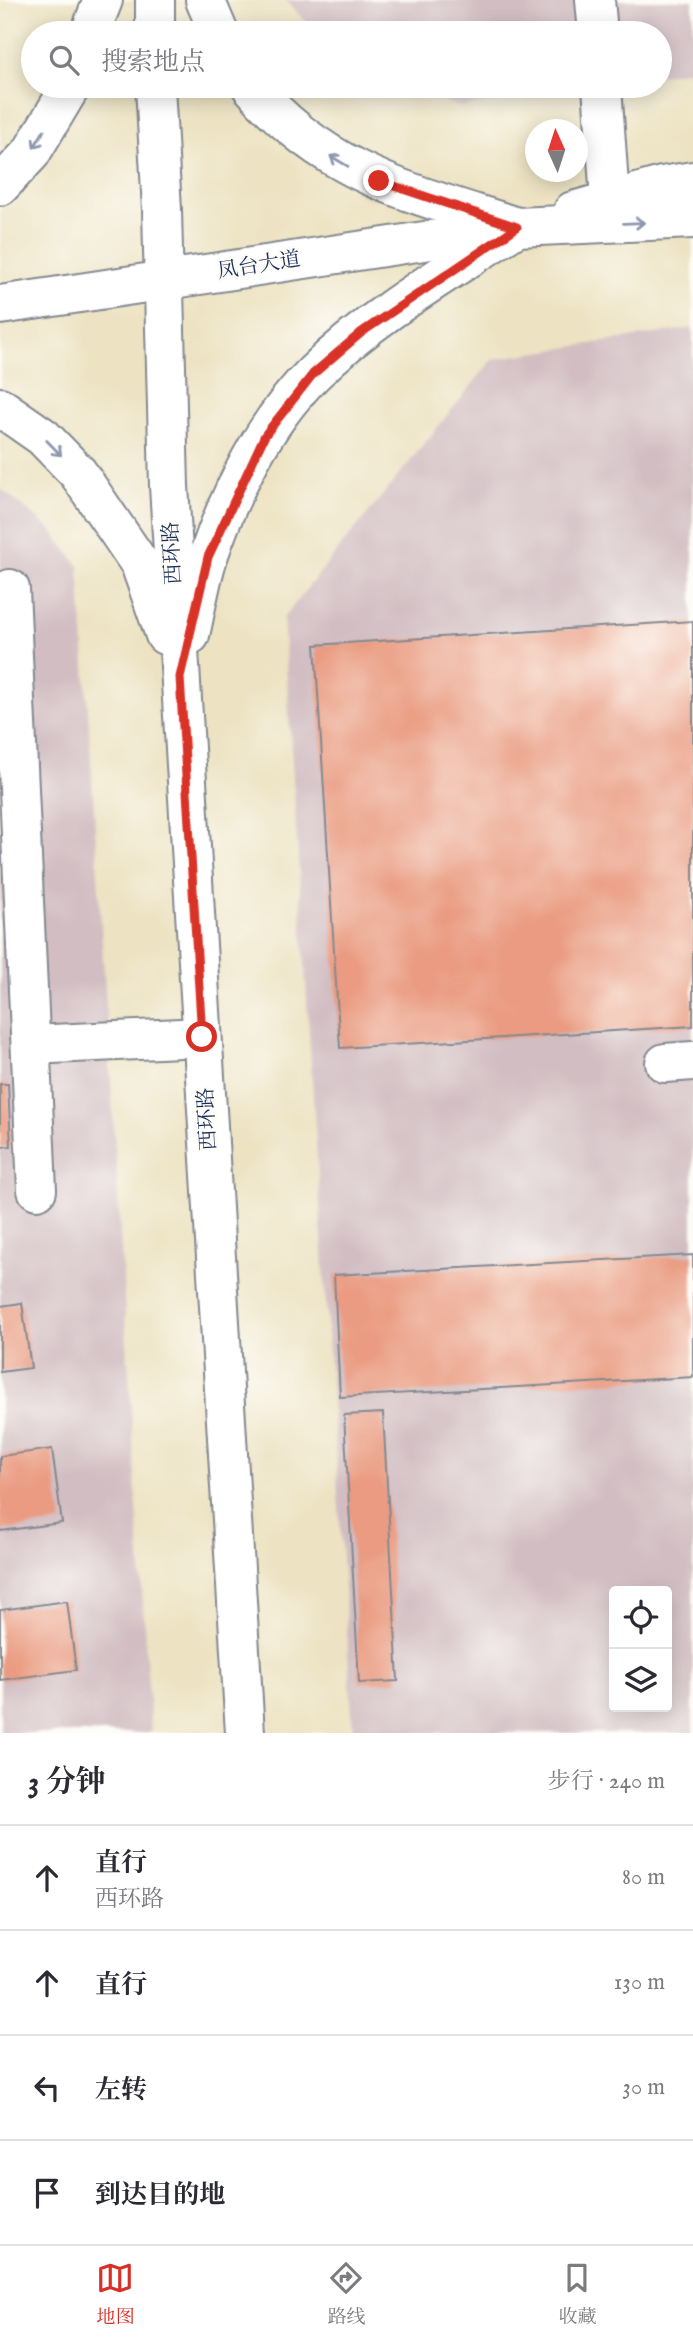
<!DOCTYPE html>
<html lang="zh">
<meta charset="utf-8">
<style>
body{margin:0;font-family:"IM FELL English","Noto Serif SC",serif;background:#f7f7f7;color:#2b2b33}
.controls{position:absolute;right:21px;bottom:21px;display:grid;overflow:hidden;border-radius:7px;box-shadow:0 4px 18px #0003}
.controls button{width:63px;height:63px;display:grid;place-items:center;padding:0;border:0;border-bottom:2px solid #e1e1e2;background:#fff;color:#2b2b33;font:35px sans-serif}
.compass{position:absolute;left:525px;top:119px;width:63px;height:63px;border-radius:50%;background:#fff;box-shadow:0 4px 18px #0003;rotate:357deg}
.stop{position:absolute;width:21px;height:21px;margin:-16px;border:5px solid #d93025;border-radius:50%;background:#fff}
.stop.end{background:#d93025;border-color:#fff;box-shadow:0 2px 7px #0008}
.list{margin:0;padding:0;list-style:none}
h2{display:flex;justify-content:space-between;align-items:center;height:91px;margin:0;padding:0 28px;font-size:30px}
h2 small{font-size:23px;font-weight:400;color:#7c7c81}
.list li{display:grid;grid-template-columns:46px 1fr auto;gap:21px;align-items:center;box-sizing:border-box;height:105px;padding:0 28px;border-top:2px solid #e1e1e2}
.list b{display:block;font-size:26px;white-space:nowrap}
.list p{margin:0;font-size:23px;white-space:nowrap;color:#7c7c81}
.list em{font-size:23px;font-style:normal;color:#7c7c81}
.icon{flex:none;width:38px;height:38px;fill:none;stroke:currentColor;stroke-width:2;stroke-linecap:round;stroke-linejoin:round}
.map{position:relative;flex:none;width:693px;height:1733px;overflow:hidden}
.search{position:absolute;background:#fff;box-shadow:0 4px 18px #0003;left:21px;right:21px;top:21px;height:77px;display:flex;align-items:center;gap:18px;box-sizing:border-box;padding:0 24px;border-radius:38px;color:#7c7c81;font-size:26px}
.sheet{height:511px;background:#fff}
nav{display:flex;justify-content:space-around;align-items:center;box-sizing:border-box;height:98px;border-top:2px solid #e1e1e2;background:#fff;font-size:19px;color:#7c7c81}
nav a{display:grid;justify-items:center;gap:4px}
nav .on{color:#d93025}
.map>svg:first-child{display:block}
</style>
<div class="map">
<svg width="693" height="1733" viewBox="0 0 693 1733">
<rect width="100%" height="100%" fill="#fdfcf7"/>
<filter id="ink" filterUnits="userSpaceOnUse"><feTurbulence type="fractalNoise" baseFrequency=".0143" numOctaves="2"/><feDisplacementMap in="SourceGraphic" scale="14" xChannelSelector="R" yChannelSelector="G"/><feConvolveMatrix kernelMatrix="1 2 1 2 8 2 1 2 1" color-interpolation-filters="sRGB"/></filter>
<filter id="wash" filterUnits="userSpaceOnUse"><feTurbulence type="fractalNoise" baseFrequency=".00686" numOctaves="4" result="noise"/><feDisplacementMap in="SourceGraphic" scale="28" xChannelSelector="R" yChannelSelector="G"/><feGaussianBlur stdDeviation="1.57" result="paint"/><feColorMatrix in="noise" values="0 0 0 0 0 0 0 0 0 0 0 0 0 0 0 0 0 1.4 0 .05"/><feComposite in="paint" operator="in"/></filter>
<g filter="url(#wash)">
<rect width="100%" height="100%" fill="#ede3c3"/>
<!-- industrial -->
<path fill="#d2bec2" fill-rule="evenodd" d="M 285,0 L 693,0 L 693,70 L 660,75 L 660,33 L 317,33 Z
M 403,86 L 593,86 L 460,107 Z
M 693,328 L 693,1733 L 353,1733 L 283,618 L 493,359 ZM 614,1591 L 667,1591 L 667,1707 L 614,1707 Z
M 0,488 L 50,529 L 79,566 L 151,1733 L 0,1733 Z"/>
<g id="blocks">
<!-- building -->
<path fill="#ea9b81" d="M 693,621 L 693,1026 L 340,1048 L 315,645 Z
M 0,1084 L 8,1084 L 11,1146 L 0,1147 Z
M 693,1255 L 693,1377 L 340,1397 L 334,1275 Z
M 22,1303 L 31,1368 L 0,1372 L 0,1306 Z
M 383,1413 L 398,1681 L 359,1683 L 344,1415 Z
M 52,1449 L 62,1523 L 0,1531 L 0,1456 Z
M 67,1601 L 76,1670 L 0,1680 L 0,1610 Z"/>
</g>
</g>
<g filter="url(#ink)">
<use href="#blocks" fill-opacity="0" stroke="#848990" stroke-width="2"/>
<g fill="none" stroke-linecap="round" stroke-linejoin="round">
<!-- minor casing -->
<g stroke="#848990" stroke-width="42">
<path id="minor" d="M 595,0 L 598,33
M 602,86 L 610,200
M 573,211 L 662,186 L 693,181
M 0,305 L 517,227 L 693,219
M 10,589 L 37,1190
M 31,1045 L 202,1037
M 665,1063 L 693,1061"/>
</g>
<!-- major casing -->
<g stroke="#848990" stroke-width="42">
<path id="major" d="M 155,0 L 155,33
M 205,0 L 219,33
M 90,33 L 103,0
M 155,86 L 162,210 L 169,486 L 245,1733
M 251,86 C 325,174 412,193 517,227
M 0,186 L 31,153 L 71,86
M 0,407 L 43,437 L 78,473 L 140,564 L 165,635
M 190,635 C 196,609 200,582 208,557 C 230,492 265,421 314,373 C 373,315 448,272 517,227"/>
</g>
<!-- minor -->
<use href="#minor" stroke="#fff" stroke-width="38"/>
<!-- major -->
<use href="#major" stroke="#fff" stroke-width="38"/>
</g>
<!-- one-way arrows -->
<defs><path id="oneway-shaft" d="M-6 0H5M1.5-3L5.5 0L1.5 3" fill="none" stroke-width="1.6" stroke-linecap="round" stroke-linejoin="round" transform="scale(1.75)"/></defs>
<g stroke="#8d97ae">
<use href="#oneway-shaft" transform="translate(39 139) rotate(121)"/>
<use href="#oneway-shaft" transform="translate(339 161) rotate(-149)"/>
<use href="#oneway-shaft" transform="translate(634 223) rotate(-2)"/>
<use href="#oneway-shaft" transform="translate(54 448) rotate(46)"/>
</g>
</g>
<g fill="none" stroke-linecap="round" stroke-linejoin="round" filter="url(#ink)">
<!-- route -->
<path stroke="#d93025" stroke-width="9" d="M 202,1037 L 180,677 L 208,557 L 265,435 L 313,374 L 362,332 L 517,227 L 379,181"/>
</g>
<g text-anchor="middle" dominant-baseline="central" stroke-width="5" stroke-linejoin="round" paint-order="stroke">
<!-- street labels -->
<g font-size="21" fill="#1b2f5e" stroke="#fdfcf7">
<text transform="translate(259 266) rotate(-9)">凤台大道</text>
<text transform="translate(173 553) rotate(-93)">西环路</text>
<text transform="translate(208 1119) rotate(-93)">西环路</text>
</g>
</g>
</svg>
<div class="controls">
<button><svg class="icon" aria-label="locate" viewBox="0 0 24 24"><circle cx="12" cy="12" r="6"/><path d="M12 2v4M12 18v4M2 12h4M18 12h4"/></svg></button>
<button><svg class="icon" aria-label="layers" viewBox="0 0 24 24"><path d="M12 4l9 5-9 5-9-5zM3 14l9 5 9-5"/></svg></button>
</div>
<svg class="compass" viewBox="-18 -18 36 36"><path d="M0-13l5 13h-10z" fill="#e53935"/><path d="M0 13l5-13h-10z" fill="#7c7c81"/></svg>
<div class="stop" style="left:202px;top:1037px"></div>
<div class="stop end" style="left:379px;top:181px"></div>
<div class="search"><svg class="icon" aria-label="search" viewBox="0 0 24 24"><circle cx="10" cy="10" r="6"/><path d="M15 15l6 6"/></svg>搜索地点</div>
</div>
<section class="sheet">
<h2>3 分钟<small>步行 · 240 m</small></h2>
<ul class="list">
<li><svg class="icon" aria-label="ahead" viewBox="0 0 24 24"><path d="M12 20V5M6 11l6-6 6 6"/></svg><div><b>直行</b><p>西环路</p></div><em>80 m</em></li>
<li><svg class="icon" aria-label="ahead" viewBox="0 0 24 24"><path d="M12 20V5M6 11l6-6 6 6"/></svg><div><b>直行</b></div><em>130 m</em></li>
<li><svg class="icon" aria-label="left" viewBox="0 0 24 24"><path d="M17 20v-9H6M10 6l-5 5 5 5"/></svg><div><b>左转</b></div><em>30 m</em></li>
<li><svg class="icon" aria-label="arrive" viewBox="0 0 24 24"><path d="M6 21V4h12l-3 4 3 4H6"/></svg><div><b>到达目的地</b></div></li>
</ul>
</section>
<nav>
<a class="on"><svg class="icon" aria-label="map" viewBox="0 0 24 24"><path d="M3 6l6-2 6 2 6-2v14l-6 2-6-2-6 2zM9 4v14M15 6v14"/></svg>地图</a>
<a><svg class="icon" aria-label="directions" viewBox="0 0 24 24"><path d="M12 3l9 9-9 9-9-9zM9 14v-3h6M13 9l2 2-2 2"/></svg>路线</a>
<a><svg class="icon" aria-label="saved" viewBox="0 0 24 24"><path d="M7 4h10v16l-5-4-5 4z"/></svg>收藏</a>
</nav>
